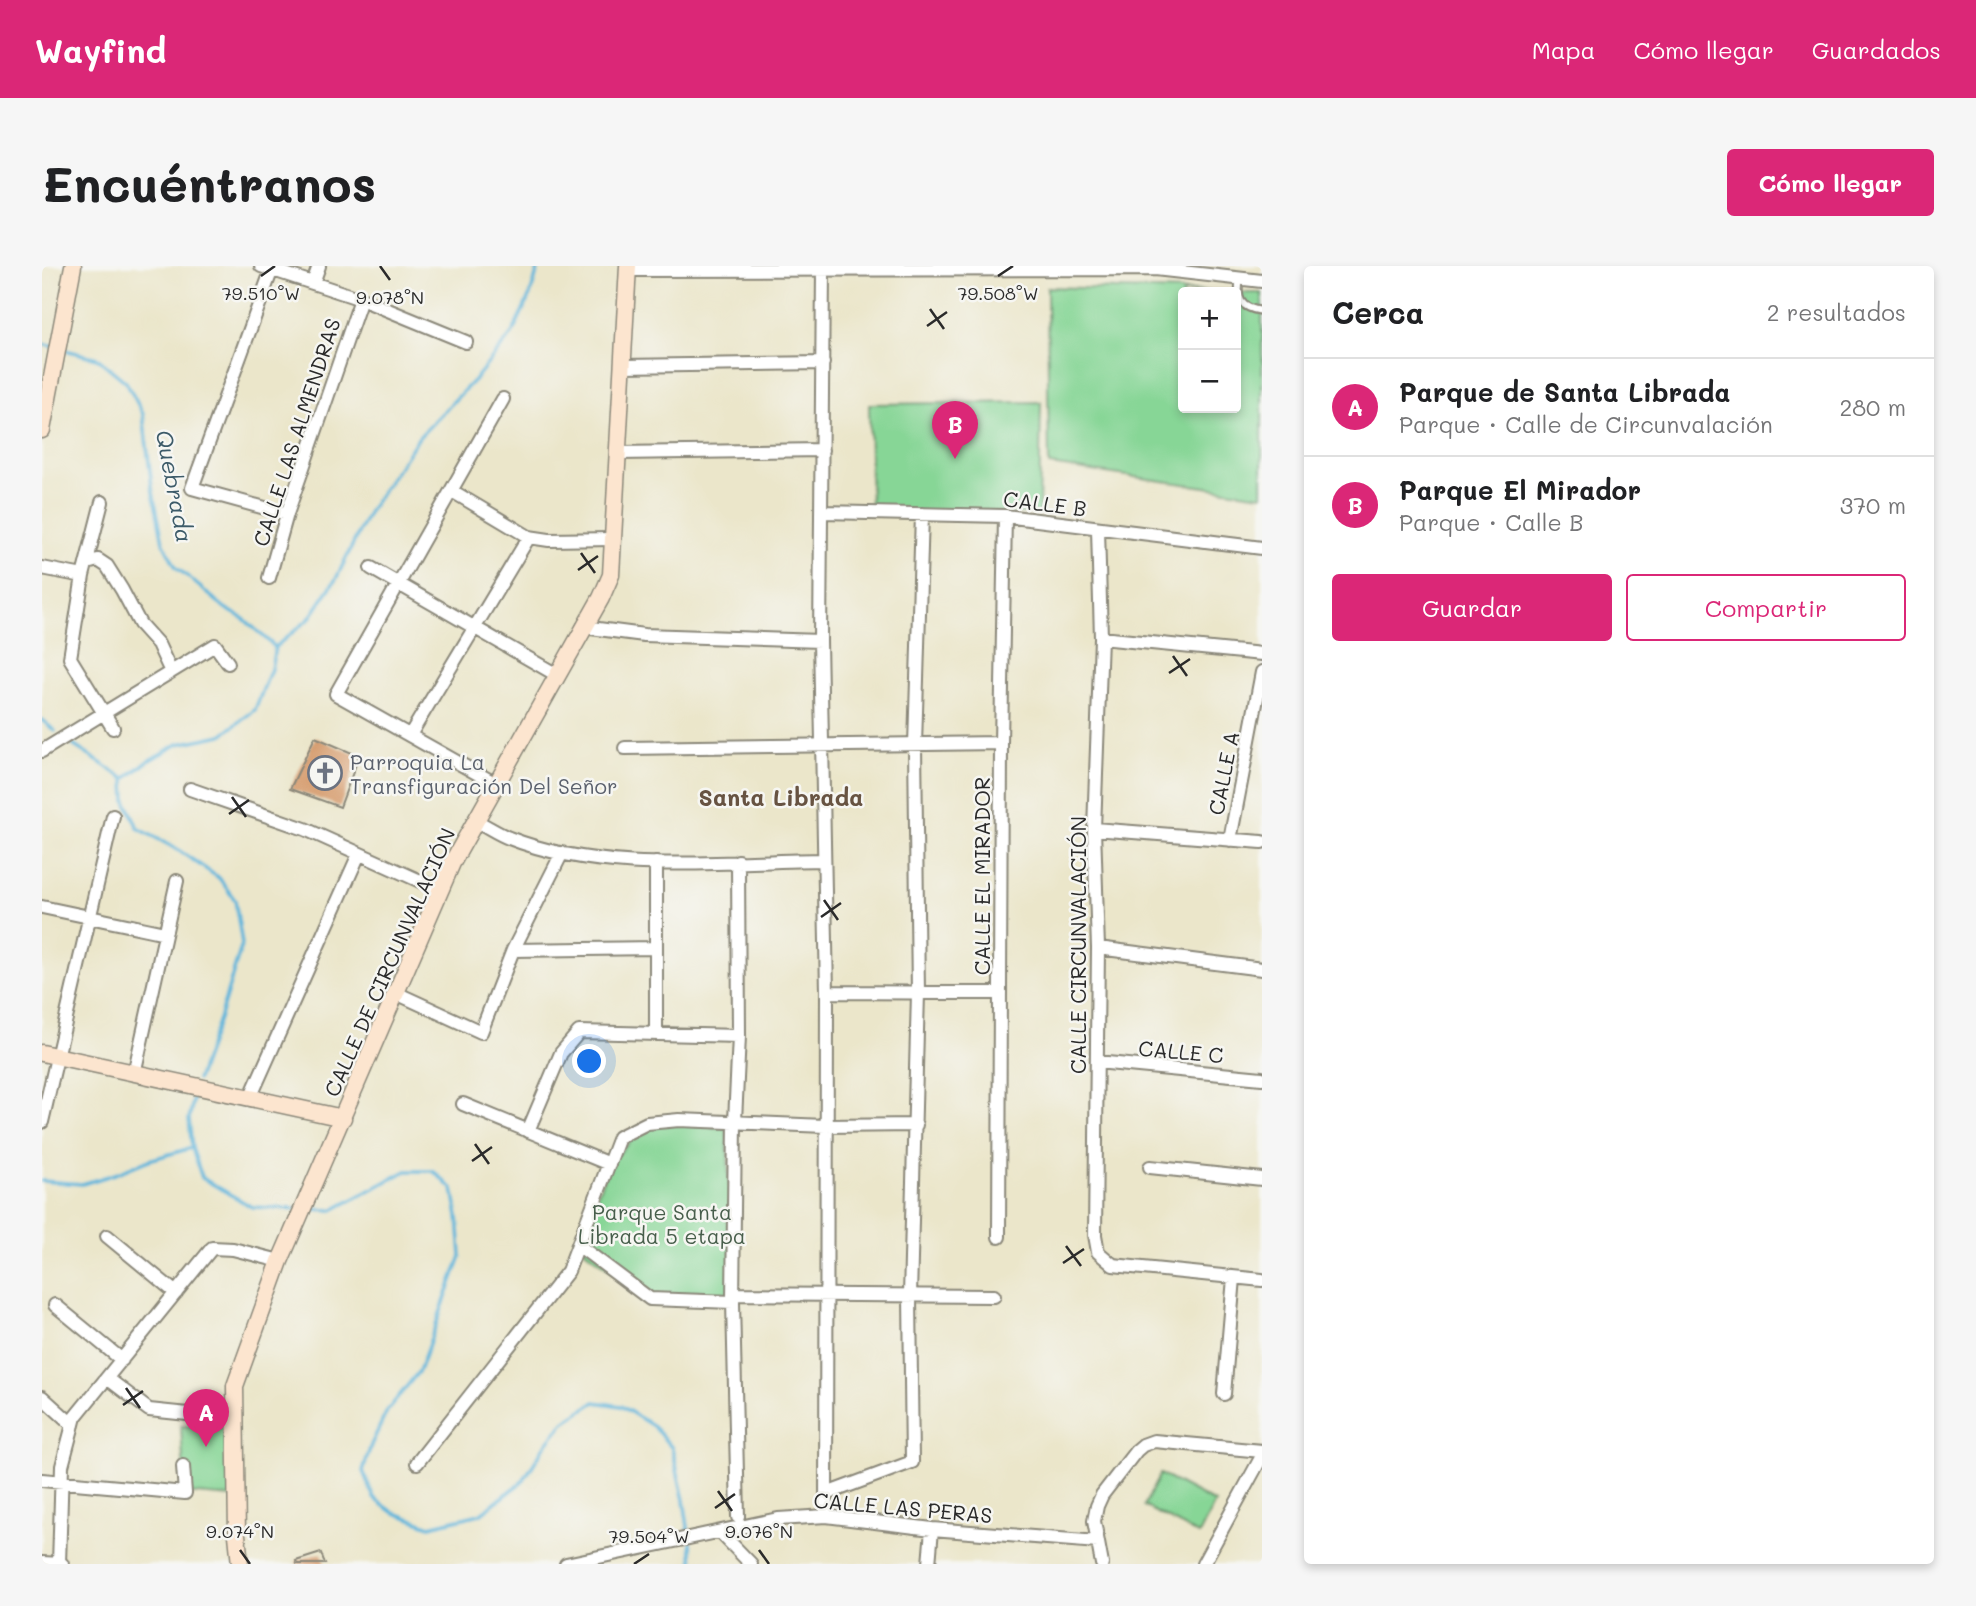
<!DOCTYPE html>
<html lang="es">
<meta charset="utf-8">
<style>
body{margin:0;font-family:Mali,sans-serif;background:#f6f6f6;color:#202124}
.controls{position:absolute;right:21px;top:21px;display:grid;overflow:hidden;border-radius:7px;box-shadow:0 4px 10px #0003}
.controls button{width:63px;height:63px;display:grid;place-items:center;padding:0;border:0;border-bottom:2px solid #e0e0e0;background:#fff;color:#202124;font:35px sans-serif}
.you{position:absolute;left:548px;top:796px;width:24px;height:24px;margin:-18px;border:5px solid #fff;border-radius:50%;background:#1a73e8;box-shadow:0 0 0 10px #1a73e833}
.badge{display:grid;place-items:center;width:46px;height:46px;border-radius:50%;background:#db2777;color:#fff;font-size:23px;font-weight:700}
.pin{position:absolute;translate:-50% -58px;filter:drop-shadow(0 2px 4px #0008)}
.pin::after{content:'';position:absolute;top:37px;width:24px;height:21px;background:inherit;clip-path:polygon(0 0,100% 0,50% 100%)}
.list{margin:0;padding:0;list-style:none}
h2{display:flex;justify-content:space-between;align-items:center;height:91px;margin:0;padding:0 28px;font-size:30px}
h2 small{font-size:23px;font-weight:400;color:#757577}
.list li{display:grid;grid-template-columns:46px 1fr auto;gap:21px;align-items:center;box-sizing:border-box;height:98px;padding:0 28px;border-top:2px solid #e0e0e0}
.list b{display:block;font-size:26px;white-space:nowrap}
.list p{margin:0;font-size:23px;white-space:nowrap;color:#757577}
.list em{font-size:23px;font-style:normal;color:#757577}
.actions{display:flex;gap:14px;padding:21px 28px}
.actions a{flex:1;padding:16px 0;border:2px solid #db2777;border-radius:7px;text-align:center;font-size:24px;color:#db2777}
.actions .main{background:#db2777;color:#fff}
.map{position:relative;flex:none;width:1220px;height:1298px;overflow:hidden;border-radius:7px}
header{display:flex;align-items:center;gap:42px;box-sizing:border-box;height:98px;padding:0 35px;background:#db2777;color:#fff}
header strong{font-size:33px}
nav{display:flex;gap:38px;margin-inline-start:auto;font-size:24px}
.intro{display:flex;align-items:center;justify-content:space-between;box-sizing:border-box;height:168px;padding:0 42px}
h1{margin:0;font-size:49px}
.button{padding:18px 32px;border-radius:7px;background:#db2777;color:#fff;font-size:24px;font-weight:700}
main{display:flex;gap:42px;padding:0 42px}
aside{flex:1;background:#fff;border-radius:7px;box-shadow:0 4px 10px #0003}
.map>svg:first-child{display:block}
</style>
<header>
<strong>Wayfind</strong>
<nav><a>Mapa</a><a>Cómo llegar</a><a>Guardados</a></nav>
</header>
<div class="intro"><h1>Encuéntranos</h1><a class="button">Cómo llegar</a></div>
<main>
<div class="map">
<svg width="1220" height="1298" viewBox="0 0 1220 1298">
<rect width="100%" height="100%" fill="#f6f6f2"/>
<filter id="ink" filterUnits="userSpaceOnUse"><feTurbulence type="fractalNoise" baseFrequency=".0143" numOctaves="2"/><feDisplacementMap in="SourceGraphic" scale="14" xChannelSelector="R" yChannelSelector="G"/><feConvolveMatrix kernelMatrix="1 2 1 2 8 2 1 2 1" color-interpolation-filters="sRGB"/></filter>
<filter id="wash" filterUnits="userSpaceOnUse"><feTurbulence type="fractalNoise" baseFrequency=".00686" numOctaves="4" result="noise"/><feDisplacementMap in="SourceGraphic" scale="28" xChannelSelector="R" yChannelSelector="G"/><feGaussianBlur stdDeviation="1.57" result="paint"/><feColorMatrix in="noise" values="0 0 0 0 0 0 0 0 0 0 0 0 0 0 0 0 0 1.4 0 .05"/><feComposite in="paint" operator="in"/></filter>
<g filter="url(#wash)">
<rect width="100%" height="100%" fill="#ebe6ca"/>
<!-- green -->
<path fill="#87d696" stroke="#598060" stroke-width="2" d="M 1005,21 L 1182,26 L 1141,26 L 1141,142 L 1194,142 L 1194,27 L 1220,27 L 1220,229 L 1007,199 Z
M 999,136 L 997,247 L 829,247 L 827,138 Z
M 605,857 L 685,862 L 691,1028 L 608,1033 L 536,979 L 567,898 Z
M 139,1160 L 188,1162 L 189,1231 L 143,1227 Z
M 1118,1208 L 1173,1237 L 1157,1269 L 1102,1240 Z"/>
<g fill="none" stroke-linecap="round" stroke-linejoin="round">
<!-- stream -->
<path stroke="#5fb5db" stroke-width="3.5" d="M 0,78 L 12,81
M 19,83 L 55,92 L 84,116 L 101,148 L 110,221 L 121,276 L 134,301 L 183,342 L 202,353 L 233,381
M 0,454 L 13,465
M 31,479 L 83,513
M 155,814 L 178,750 L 200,678 L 193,634 L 177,612 L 136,584 L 96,562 L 84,535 L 83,513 L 106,495 L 136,478 L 180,469 L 213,444 L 229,403 L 233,381 L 267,353 L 294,313 L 327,245 L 377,171 L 434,112 L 470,68 L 488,29 L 497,0
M 153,825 L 147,853 L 150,882 L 160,912 L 210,941 L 255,943
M 0,915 L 40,918 L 73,908 L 107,894 L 149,882
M 266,943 L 291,944 L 364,905 L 391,905 L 411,923 L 416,950 L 419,990 L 377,1105 L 345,1145 L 329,1179 L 321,1205 L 332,1232 L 351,1246 L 388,1260 L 438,1248 L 481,1215 L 502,1181 L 522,1156 L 553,1136 L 579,1140 L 611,1160 L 630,1182 L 642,1234 L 647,1268
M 649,1276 L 651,1298"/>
</g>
<g id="blocks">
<!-- building -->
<path fill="#d69c6e" d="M 273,471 L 317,490 L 298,541 L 248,523 Z
M 279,1287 L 283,1298 L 255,1298 L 254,1295 Z"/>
</g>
</g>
<g filter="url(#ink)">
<use href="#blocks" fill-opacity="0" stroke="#8b887a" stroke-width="2"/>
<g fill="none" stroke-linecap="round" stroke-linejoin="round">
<!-- lane casing -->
<g stroke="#8b887a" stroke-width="10">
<path id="lane" d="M 1198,12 C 1194,33 1198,42 1220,45"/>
</g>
<!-- street casing -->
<g stroke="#8b887a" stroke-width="16">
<path id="street" d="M 219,0 L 319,33 L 424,76
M 230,3 L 150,222 L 245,248
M 781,3 L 778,375 L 785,726 L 784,1250
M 586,4 L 1113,3 L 1220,15
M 271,17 L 277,0
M 581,100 L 781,97
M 576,187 L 780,184
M 410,225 L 487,271 L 507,274 L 571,273
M 60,236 L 41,310 L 28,392 L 71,462
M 780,246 L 963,250 L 1220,282
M 1056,263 L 1059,372 L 1052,563 L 1056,682 L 1053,969 L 1056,986 L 1071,999 L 1220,1014
M 45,297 L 56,294 L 65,300 L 80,324 L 98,358 L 116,378 L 129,406
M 0,302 L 41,310
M 329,302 L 515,409
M 227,312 L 245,248 L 319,33
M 541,361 L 602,369 L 778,375
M 1059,372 L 1220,388
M 368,469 L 487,271
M 583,482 L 959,477
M 0,485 L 173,379 L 186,397
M 454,518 L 294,428 L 461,133
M 148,523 L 263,563 L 398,624
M 434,555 C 445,560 456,568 467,572 C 564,610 680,595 782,594
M 1052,563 L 1220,576
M 1188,574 L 1220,406
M 614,597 L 614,768
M 0,641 L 123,667
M 1056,682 L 1220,703
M 471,684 L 614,682
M 785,726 L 958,727
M 354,727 L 439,766 L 471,684 L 520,587
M 1055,796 L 1220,812
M 92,808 L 135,615
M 208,832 L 317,588
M 421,838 L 567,898
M 0,856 L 71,550
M 486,865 L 519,787 L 537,766 L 697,770
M 1108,901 L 1220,913
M 65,970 L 134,1027
M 957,971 L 959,477 L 963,250
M 536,979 L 608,1033 L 691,1036
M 691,1028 L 952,1030
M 13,1039 L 80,1094
M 65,1112 L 107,1144 L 194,1153
M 1182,1128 L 1192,1012
M 0,1131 L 31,1159
M 375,1197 L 526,1005 L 577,871 L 605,857 L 637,854 L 783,860 L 874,859
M 0,1214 L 143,1227 L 141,1200
M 784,1228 L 870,1196 L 868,1030 L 876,727 L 873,479 L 880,248
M 696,1251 L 691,1036 L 693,855 L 697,770 L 696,595
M 678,1266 L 709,1298
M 0,1297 L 20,1298
M 17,1298 L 20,1200 L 33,1151 L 170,982 L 191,983 L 238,995
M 524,1298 L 736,1253 L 784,1250 L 890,1263 L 1056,1276
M 887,1298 L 890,1263
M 1060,1298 L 1052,1255 L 1055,1240 L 1060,1229 L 1094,1185 L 1101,1179 L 1112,1175 L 1220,1185
M 1161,1298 L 1220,1190"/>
</g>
<!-- secondary casing -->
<g stroke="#8b887a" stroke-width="19">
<path id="secondary" d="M 0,164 L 31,0
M 0,787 L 301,852
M 198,1298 L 195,1269 L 193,1120 L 238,995 L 410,597 L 559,332 L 569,309 L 586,0"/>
</g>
<!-- lane -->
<use href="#lane" stroke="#fff" stroke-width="6"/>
<!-- street -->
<use href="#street" stroke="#fff" stroke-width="12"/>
<!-- secondary -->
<use href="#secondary" stroke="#fce5cf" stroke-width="16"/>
</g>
</g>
<!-- ticks -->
<path fill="none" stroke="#2b2b2b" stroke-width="2.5" d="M 338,0 L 348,14M 219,10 L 233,0M 956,10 L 971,0M 888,43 L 902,63M 885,60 L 905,46M 539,287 L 553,307M 536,304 L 556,290M 1131,390 L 1145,410M 1127,407 L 1148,393M 190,531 L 204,551M 187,548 L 207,534M 782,634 L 796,654M 779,651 L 799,637M 433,878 L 447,898M 430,895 L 450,881M 1024,980 L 1039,1000M 1021,997 L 1042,983M 84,1122 L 98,1142M 81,1139 L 101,1125M 676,1225 L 690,1245M 673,1242 L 693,1228M 198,1284 L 208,1298M 717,1284 L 727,1298M 592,1298 L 607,1288"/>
<!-- icons -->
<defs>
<g id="church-ring" transform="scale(1.75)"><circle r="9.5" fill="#f6f6f2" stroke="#6b7280" stroke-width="1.5"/><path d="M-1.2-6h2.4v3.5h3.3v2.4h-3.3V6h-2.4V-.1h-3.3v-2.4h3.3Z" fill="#6b7280"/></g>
</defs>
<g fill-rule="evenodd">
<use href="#church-ring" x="283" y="507"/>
</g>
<g text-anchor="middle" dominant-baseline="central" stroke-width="5" stroke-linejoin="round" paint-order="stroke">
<!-- street labels -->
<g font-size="21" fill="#2b2b2b" stroke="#f6f6f2">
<text transform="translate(254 166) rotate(-72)">CALLE LAS ALMENDRAS</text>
<text transform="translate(1003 237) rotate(7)">CALLE B</text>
<text transform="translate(1181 507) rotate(-79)">CALLE A</text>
<text transform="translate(939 610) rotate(-90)">CALLE EL MIRADOR</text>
<text transform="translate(1035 679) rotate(-90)">CALLE CIRCUNVALACIÓN</text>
<text transform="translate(347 696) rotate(-66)">CALLE DE CIRCUNVALACIÓN</text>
<text transform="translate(1139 785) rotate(5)">CALLE C</text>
<text transform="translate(861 1241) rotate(5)">CALLE LAS PERAS</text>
</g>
<!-- worship labels -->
<g font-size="21" fill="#5b616d" stroke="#f6f6f2" text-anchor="start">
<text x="308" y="495">Parroquia La<tspan x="308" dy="24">Transfiguración Del Señor</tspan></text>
</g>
<!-- park labels -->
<g font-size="21" fill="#475e4b" stroke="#f6f6f2">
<text x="620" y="945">Parque Santa<tspan x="620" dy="24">Librada 5 etapa</tspan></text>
</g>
<!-- water labels -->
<g font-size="23" font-style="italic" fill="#3d5b69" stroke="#f6f6f2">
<text transform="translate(133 220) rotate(79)">Quebrada</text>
</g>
<!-- neighbourhood labels -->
<g font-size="23" font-weight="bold" fill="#675342" stroke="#f6f6f2">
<text x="739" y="531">Santa Librada</text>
</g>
</g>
<g font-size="18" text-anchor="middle" fill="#2b2b2b" stroke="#f6f6f2" stroke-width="5" stroke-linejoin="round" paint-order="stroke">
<text x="956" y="34">79.508°W</text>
<text x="219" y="34">79.510°W</text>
<text x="348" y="38">9.078°N</text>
<text x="198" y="1272">9.074°N</text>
<text x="717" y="1272">9.076°N</text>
<text x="607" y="1277">79.504°W</text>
</g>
</svg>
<div class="controls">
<button>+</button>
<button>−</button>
</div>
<div class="you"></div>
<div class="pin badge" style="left:164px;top:1181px">A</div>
<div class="pin badge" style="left:913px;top:193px">B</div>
</div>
<aside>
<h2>Cerca<small>2 resultados</small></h2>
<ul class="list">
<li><span class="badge">A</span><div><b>Parque de Santa Librada</b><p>Parque · Calle de Circunvalación</p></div><em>280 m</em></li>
<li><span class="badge">B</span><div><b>Parque El Mirador</b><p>Parque · Calle B</p></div><em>370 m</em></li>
</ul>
<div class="actions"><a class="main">Guardar</a><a>Compartir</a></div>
</aside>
</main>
